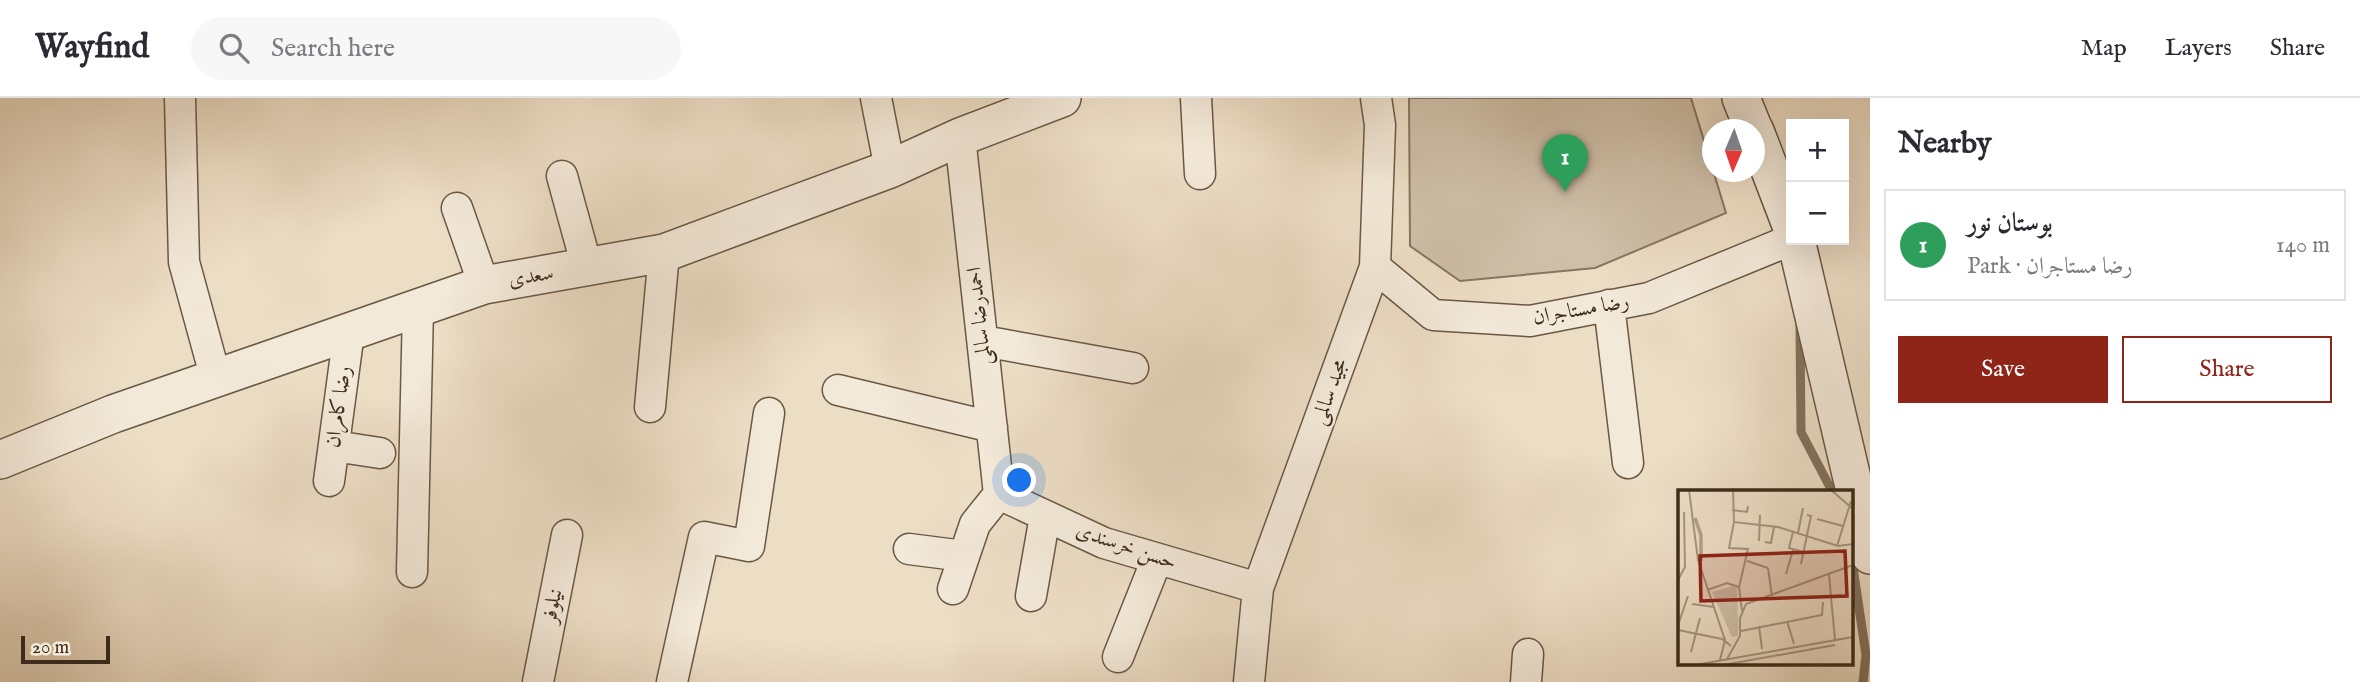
<!DOCTYPE html>
<meta charset="utf-8">
<style>
body{margin:0;font-family:"IM FELL English",Amiri,serif;background:#f7f7f7;color:#2b2b33}
.controls{position:absolute;right:21px;top:21px;display:grid;overflow:hidden;border-radius:0px;box-shadow:0 7px 28px #0002}
.controls button{width:63px;height:63px;display:grid;place-items:center;padding:0;border:0;border-bottom:2px solid #e1e1e2;background:#fff;color:#2b2b33;font:35px sans-serif}
.compass{position:absolute;left:1702px;top:21px;width:63px;height:63px;border-radius:50%;background:#fff;box-shadow:0 7px 28px #0002;rotate:182deg}
.scale{position:absolute;left:21px;bottom:18px;width:89px;box-sizing:border-box;padding-left:7px;border:4px solid #3e2c1a;border-top:0;font-size:19px;line-height:24px;white-space:nowrap;color:#3e2c1a;-webkit-text-stroke:5px #f3e9d9;paint-order:stroke}
.you{position:absolute;left:1020px;top:383px;width:24px;height:24px;margin:-18px;border:5px solid #fff;border-radius:50%;background:#1a73e8;box-shadow:0 0 0 10px #1a73e833}
.badge{display:grid;place-items:center;width:46px;height:46px;border-radius:50%;background:#8f2418;color:#fff;font-size:23px;font-weight:700}
.pin{position:absolute;translate:-50% -58px;filter:drop-shadow(0 2px 4px #0008)}
.pin::after{content:'';position:absolute;top:37px;width:24px;height:21px;background:inherit;clip-path:polygon(0 0,100% 0,50% 100%)}
.list{margin:0;padding:0;list-style:none}
h2{display:flex;justify-content:space-between;align-items:center;height:91px;margin:0;padding:0 28px;font-size:30px}
h2 small{font-size:23px;font-weight:400;color:#7c7c81}
.list li{display:grid;grid-template-columns:46px 1fr auto;gap:21px;align-items:center;box-sizing:border-box;height:112px;margin:0 14px 14px;padding:0 14px;border:2px solid #e1e1e2;border-radius:0px}
.list b{display:block;font-size:26px;white-space:nowrap}
.list p{margin:0;font-size:23px;white-space:nowrap;color:#7c7c81}
.list em{font-size:23px;font-style:normal;color:#7c7c81}
.actions{display:flex;gap:14px;padding:21px 28px}
.actions a{flex:1;padding:16px 0;border:2px solid #8f2418;border-radius:0px;text-align:center;font-size:24px;color:#8f2418}
.actions .main{background:#8f2418;color:#fff}
.icon{flex:none;width:38px;height:38px;fill:none;stroke:currentColor;stroke-width:2;stroke-linecap:round;stroke-linejoin:round}
.map{position:relative;flex:none;width:1870px;height:584px;overflow:hidden}
header{display:flex;align-items:center;gap:42px;box-sizing:border-box;height:98px;padding:0 35px;background:#fff;border-bottom:2px solid #e1e1e2}
header strong{font-size:33px}
nav{display:flex;gap:38px;margin-inline-start:auto;font-size:24px}
.search{width:490px;height:63px;background:#f7f7f7;display:flex;align-items:center;gap:18px;box-sizing:border-box;padding:0 24px;border-radius:38px;color:#7c7c81;font-size:26px}
main{display:flex}
aside{flex:1;background:#fff}
.map>svg:first-child{display:block}
</style>
<header>
<strong>Wayfind</strong>
<div class="search"><svg class="icon" aria-label="search" viewBox="0 0 24 24"><circle cx="10" cy="10" r="6"/><path d="M15 15l6 6"/></svg>Search here</div>
<nav><a>Map</a><a>Layers</a><a>Share</a></nav>
</header>
<main>
<div class="map">
<svg width="1870" height="584" viewBox="0 0 1870 584">
<rect width="100%" height="100%" fill="#ecddc5"/>
<filter id="stains"><feTurbulence type="fractalNoise" baseFrequency=".00286" numOctaves="4"/><feColorMatrix values="0 0 0 0 .2 0 0 0 0 .09 0 0 0 0 .02 0 0 0 .5 -.17"/></filter>
<radialGradient id="worn" r=".72"><stop offset=".6" stop-color="#630" stop-opacity="0"/><stop offset="1" stop-color="#630" stop-opacity=".3"/></radialGradient>
<!-- green -->
<path fill="#cebfa8" stroke="#867661" stroke-width="2" d="M 1409,0 L 1691,0 L 1726,115 L 1595,170 L 1460,183 L 1410,148 Z"/>
<g fill="none" stroke-linecap="round" stroke-linejoin="round">
<!-- stream -->
<path stroke="#83725e" stroke-width="9" d="M 1800,228 L 1801,334 L 1832,393
M 1851,456 L 1866,557 L 1863,584"/>
<!-- minor casing -->
<g stroke="#6a5845" stroke-width="33">
<path id="minor" d="M 180,0 L 184,164 L 216,281
M 876,0 L 890,71
M 1196,0 L 1200,76
M 960,39 L 999,396
M 562,78 L 587,169
M 457,110 L 484,187
M 1375,169 L 1433,217 L 1530,223 L 1649,200 L 1781,146 L 1791,139
M 1609,207 L 1628,365
M 983,243 L 1133,270
M 838,292 L 992,329
M 650,309 L 664,155
M 334,348 L 380,355
M 329,383 L 349,234
M 999,396 L 1104,445 L 1258,490
M 909,451 L 964,458
M 412,474 L 418,210
M 953,491 L 975,426 L 999,396
M 1031,498 L 1045,418
M 1118,559 L 1157,461
M 538,584 L 567,437
M 672,584 L 704,439 L 749,448 L 769,315
M 1249,584 L 1258,490 L 1375,169 L 1380,27 L 1376,0
M 1526,584 L 1528,556"/>
</g>
<!-- tertiary casing -->
<g stroke="#6a5845" stroke-width="40">
<path id="tertiary" d="M 1741,0 L 1754,32
M 1755,33 L 1791,127
M 1796,142 L 1870,457
M 0,362 L 113,316 L 484,187 L 664,155 L 890,71 L 960,39 L 1062,0"/>
</g>
<!-- minor -->
<use href="#minor" stroke="#f3e9d9" stroke-width="30"/>
<!-- tertiary -->
<use href="#tertiary" stroke="#f3e9d9" stroke-width="37"/>
</g>
<g text-anchor="middle" dominant-baseline="central" stroke-width="5" stroke-linejoin="round" paint-order="stroke">
<!-- street labels -->
<g font-size="21" fill="#3e2c1a" stroke="#f3e9d9">
<text transform="translate(531 179) rotate(-10)">سعدی</text>
<text transform="translate(1581 212) rotate(-10)">رضا مستاجران</text>
<text transform="translate(980 218) rotate(-96)">احمدرضا سالمی</text>
<text transform="translate(1330 294) rotate(-70)">مجید سالمی</text>
<text transform="translate(339 309) rotate(-82)">رضا کامران</text>
<text transform="translate(1126 449) rotate(19)">حسن خرسندی</text>
<text transform="translate(553 508) rotate(-79)">نیلوفر</text>
</g>
</g>
<!-- overview -->
<g transform="translate(1678 392)">
<rect width="175" height="175" fill="#ecddc5"/>
<path d="M 55,96 L 59,98 L 60,131 L 60,146 L 54,147 L 34,102 Z" fill="#cebfa8"/>
<path fill="none" stroke="#b1a18b" stroke-width="3.5" d="M 17,28 L 23,45 L 23,71"/>
<path fill="none" stroke="#a69681" stroke-width="2" d="M 11,0 L 20,70 L 47,150 L 42,170M 55,0 L 56,32M 153,0 L 175,19M 54,20 L 69,22 L 70,16M 139,29 L 165,36M 115,42 L 111,58 L 125,62M 120,43 L 125,18M 81,51 L 82,25M 87,52 L 93,53 L 96,37M 159,56 L 173,11M 69,71 L 90,78M 123,74 L 133,26 L 129,25M 90,78 L 94,106M 108,84 L 115,60M 151,85 L 157,150M 0,90 L 7,77 L 6,22M 29,100 L 49,93 L 61,97M 14,114 L 36,117M 64,121 L 61,97 L 70,59 L 51,58 L 56,32 L 100,37 L 160,56 L 175,54M 109,131 L 116,154M 0,135 L 10,106M 81,136 L 84,159M 0,140 L 44,149 L 53,156M 63,141 L 144,125 L 145,112M 13,162 L 22,128M 49,169 L 62,146 L 62,128 L 68,114 L 175,75M 17,175 L 175,147M 45,175 L 157,155"/>
<path fill="#8f2418" fill-opacity="0.15" stroke="#8f2418" stroke-width="3.5" d="M 167,61 L 169,106 L 23,111 L 22,66 Z"/>
<rect width="175" height="175" fill="none" stroke="#3e2c1a" stroke-width="3.5"/>
</g>
<rect width="100%" height="100%" filter="url(#stains)"/>
<rect width="100%" height="100%" fill="url(#worn)"/>
</svg>
<div class="controls">
<button>+</button>
<button>−</button>
</div>
<svg class="compass" viewBox="-18 -18 36 36"><path d="M0-13l5 13h-10z" fill="#e53935"/><path d="M0 13l5-13h-10z" fill="#7c7c81"/></svg>
<div class="scale">20 m</div>
<div class="you"></div>
<div class="pin badge" style="left:1565px;top:94px;background:#2e9e5b">1</div>
</div>
<aside>
<h2>Nearby<small></small></h2>
<ul class="list">
<li><span class="badge" style="background:#2e9e5b">1</span><div><b>بوستان نور</b><p>Park · رضا مستاجران</p></div><em>140 m</em></li>
</ul>
<div class="actions"><a class="main">Save</a><a>Share</a></div>
</aside>
</main>
